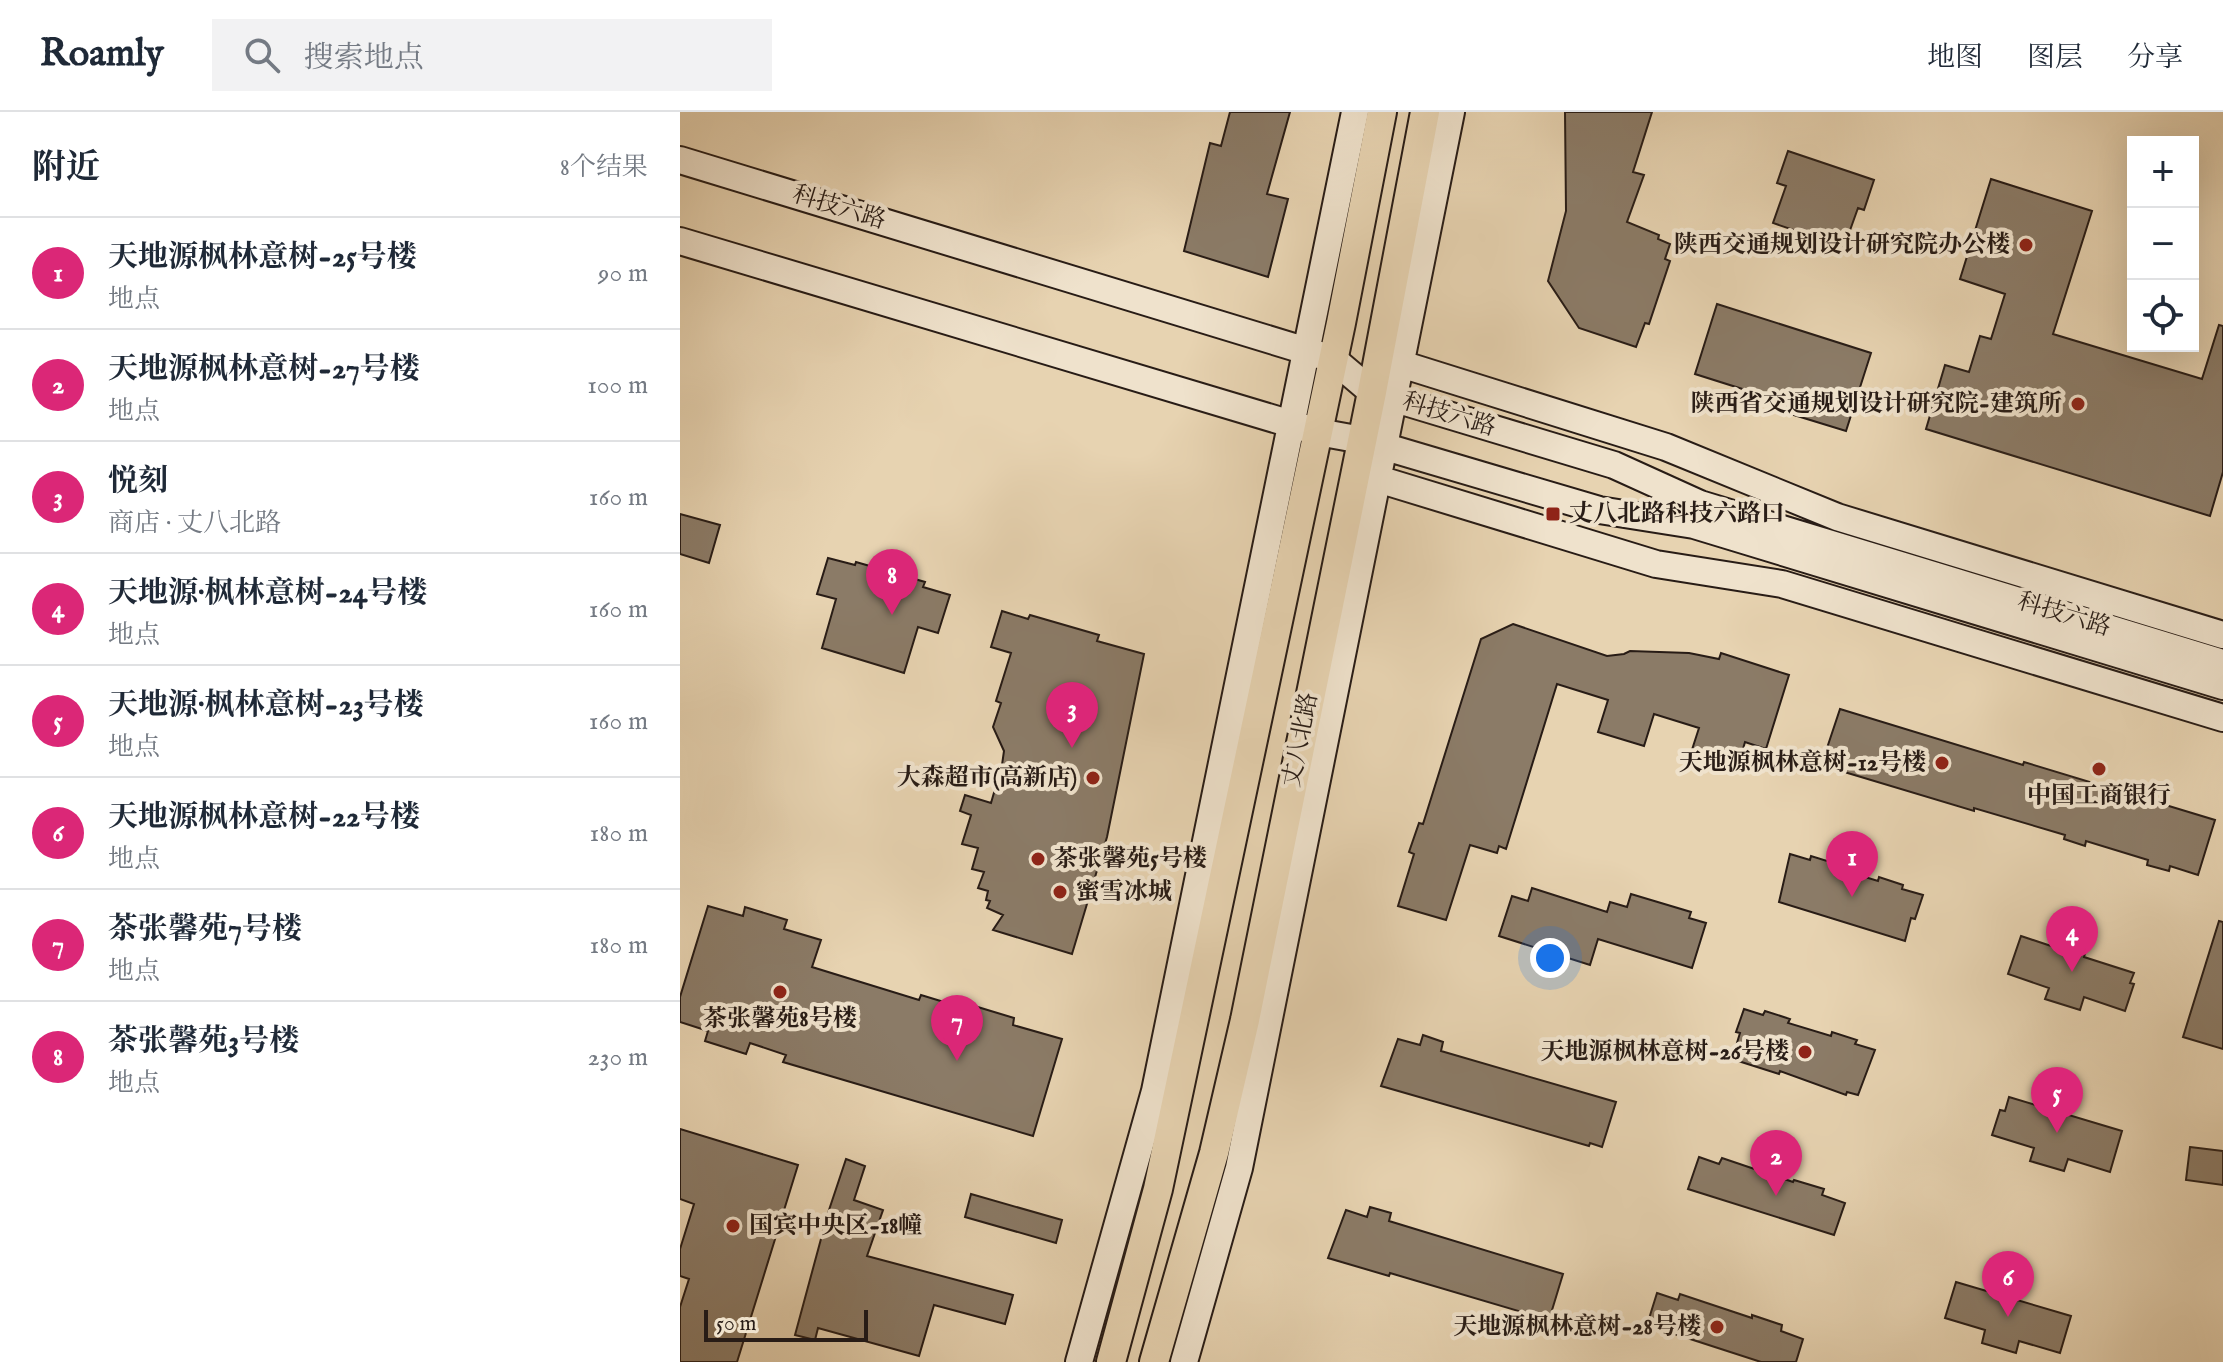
<!DOCTYPE html>
<html lang="zh">
<meta charset="utf-8">
<style>
body{margin:0;font-family:"IM FELL English","Noto Serif SC",serif;background:#f2f2f3;color:#1f2937}
.controls{position:absolute;right:24px;top:24px;display:grid;overflow:hidden;border-radius:0px;box-shadow:0 8px 32px #0002}
.controls button{width:72px;height:72px;display:grid;place-items:center;padding:0;border:0;border-bottom:2px solid #e0e1e3;background:#fff;color:#1f2937;font:40px sans-serif}
.scale{position:absolute;left:24px;bottom:20px;width:164px;box-sizing:border-box;padding-left:8px;border:4px solid #281c16;border-top:0;font-size:22px;line-height:28px;white-space:nowrap;color:#281c16;-webkit-text-stroke:6px #efe2cc;paint-order:stroke}
.you{position:absolute;left:870px;top:846px;width:28px;height:28px;margin:-20px;border:6px solid #fff;border-radius:50%;background:#1a73e8;box-shadow:0 0 0 12px #1a73e833}
.badge{display:grid;place-items:center;width:52px;height:52px;border-radius:50%;background:#db2777;color:#fff;font-size:26px;font-weight:700}
.pin{position:absolute;translate:-50% -66px;filter:drop-shadow(0 2px 4px #0008)}
.pin::after{content:'';position:absolute;top:42px;width:28px;height:24px;background:inherit;clip-path:polygon(0 0,100% 0,50% 100%)}
.list{margin:0;padding:0;list-style:none}
h2{display:flex;justify-content:space-between;align-items:center;height:104px;margin:0;padding:0 32px;font-size:34px}
h2 small{font-size:26px;font-weight:400;color:#747a83}
.list li{display:grid;grid-template-columns:52px 1fr auto;gap:24px;align-items:center;box-sizing:border-box;height:112px;padding:0 32px;border-top:2px solid #e0e1e3}
.list b{display:block;font-size:30px;white-space:nowrap}
.list p{margin:0;font-size:26px;white-space:nowrap;color:#747a83}
.list em{font-size:26px;font-style:normal;color:#747a83}
.icon{flex:none;width:44px;height:44px;fill:none;stroke:currentColor;stroke-width:2;stroke-linecap:round;stroke-linejoin:round}
.map{position:relative;flex:none;width:1543px;height:1250px;overflow:hidden}
header{display:flex;align-items:center;gap:48px;box-sizing:border-box;height:112px;padding:0 40px;background:#fff;border-bottom:2px solid #e0e1e3}
header strong{font-size:38px}
nav{display:flex;gap:44px;margin-inline-start:auto;font-size:28px}
.search{width:560px;height:72px;background:#f2f2f3;display:flex;align-items:center;gap:20px;box-sizing:border-box;padding:0 28px;border-radius:0px;color:#747a83;font-size:30px}
main{display:flex}
aside{flex:1;background:#fff}
.map>svg:first-child{display:block}
</style>
<header>
<strong>Roamly</strong>
<div class="search"><svg class="icon" aria-label="search" viewBox="0 0 24 24"><circle cx="10" cy="10" r="6"/><path d="M15 15l6 6"/></svg>搜索地点</div>
<nav><a>地图</a><a>图层</a><a>分享</a></nav>
</header>
<main>
<aside>
<h2>附近<small>8个结果</small></h2>
<ul class="list">
<li><span class="badge">1</span><div><b>天地源枫林意树-25号楼</b><p>地点</p></div><em>90 m</em></li>
<li><span class="badge">2</span><div><b>天地源枫林意树-27号楼</b><p>地点</p></div><em>100 m</em></li>
<li><span class="badge">3</span><div><b>悦刻</b><p>商店 · 丈八北路</p></div><em>160 m</em></li>
<li><span class="badge">4</span><div><b>天地源·枫林意树-24号楼</b><p>地点</p></div><em>160 m</em></li>
<li><span class="badge">5</span><div><b>天地源·枫林意树-23号楼</b><p>地点</p></div><em>160 m</em></li>
<li><span class="badge">6</span><div><b>天地源枫林意树-22号楼</b><p>地点</p></div><em>180 m</em></li>
<li><span class="badge">7</span><div><b>茶张馨苑7号楼</b><p>地点</p></div><em>180 m</em></li>
<li><span class="badge">8</span><div><b>茶张馨苑3号楼</b><p>地点</p></div><em>230 m</em></li>
</ul>
</aside>
<div class="map">
<svg width="1543" height="1250" viewBox="0 0 1543 1250">
<rect width="100%" height="100%" fill="#e7d3b1"/>
<filter id="stains"><feTurbulence type="fractalNoise" baseFrequency=".0025" numOctaves="4"/><feColorMatrix values="0 0 0 0 .2 0 0 0 0 .09 0 0 0 0 .02 0 0 0 .5 -.17"/></filter>
<radialGradient id="worn" r=".72"><stop offset=".6" stop-color="#630" stop-opacity="0"/><stop offset="1" stop-color="#630" stop-opacity=".3"/></radialGradient>
<!-- building -->
<path fill="#8b7b67" stroke="#281c16" stroke-width="2" d="M 550,0 L 610,0 L 587,82 L 608,87 L 588,165 L 504,139 L 530,31 L 541,34 Z
M 885,0 L 972,0 L 953,60 L 964,63 L 947,110 L 979,123 L 978,127 L 990,132 L 985,147 L 990,149 L 969,212 L 965,211 L 956,235 L 899,216 L 868,169 L 886,99 Z
M 1108,39 L 1194,68 L 1184,98 L 1178,96 L 1164,135 L 1093,111 L 1106,74 L 1097,71 Z
M 1311,67 L 1412,99 L 1373,222 L 1522,267 L 1539,213 L 1543,214 L 1543,360 L 1530,404 L 1246,317 L 1265,253 L 1289,260 L 1300,224 L 1311,227 L 1325,182 L 1280,167 Z
M 1037,192 L 1191,241 L 1166,319 L 1091,296 L 1094,287 L 1015,262 Z
M 0,402 L 40,413 L 29,451 L 0,442 Z
M 148,446 L 175,453 L 176,450 L 245,470 L 243,475 L 270,483 L 258,521 L 238,515 L 224,561 L 142,536 L 156,487 L 137,482 Z
M 322,499 L 348,507 L 350,503 L 419,523 L 417,529 L 464,542 L 427,725 L 392,842 L 313,818 L 323,803 L 307,796 L 310,789 L 306,788 L 308,779 L 298,776 L 304,760 L 292,757 L 298,736 L 282,732 L 291,703 L 280,699 L 285,683 L 311,691 L 322,653 L 324,639 L 313,615 L 321,591 L 316,589 L 331,541 L 311,535 Z
M 833,512 L 927,544 L 944,542 L 950,539 L 1009,541 L 1039,547 L 1041,541 L 1109,563 L 1086,637 L 1065,630 L 1056,661 L 1009,647 L 1019,616 L 974,602 L 964,634 L 918,620 L 928,588 L 877,572 L 826,737 L 819,734 L 817,741 L 790,733 L 766,808 L 718,794 L 734,742 L 729,740 L 739,711 L 743,712 L 801,527 Z
M 1160,597 L 1343,653 L 1344,650 L 1535,708 L 1518,763 L 1490,754 L 1489,759 L 1467,753 L 1468,748 L 1406,729 L 1405,734 L 1384,727 L 1385,723 L 1294,696 L 1294,699 L 1151,656 L 1152,651 L 1143,648 Z
M 1110,742 L 1130,748 L 1131,744 L 1157,752 L 1155,756 L 1198,769 L 1199,765 L 1223,773 L 1222,777 L 1243,783 L 1235,807 L 1231,806 L 1225,829 L 1099,790 Z
M 852,776 L 927,800 L 930,790 L 947,795 L 951,782 L 1011,800 L 1009,806 L 1026,811 L 1012,856 L 918,827 L 910,853 L 819,824 L 832,784 L 848,789 Z
M 28,794 L 63,804 L 65,795 L 107,808 L 104,817 L 141,828 L 132,855 L 239,888 L 241,883 L 277,894 L 279,889 L 301,896 L 334,906 L 333,913 L 382,927 L 353,1024 L 103,950 L 106,943 L 70,931 L 66,942 L 25,929 L 28,919 L 0,910 L 0,885 Z
M 1539,809 L 1543,810 L 1543,937 L 1503,925 Z
M 1341,824 L 1380,837 L 1382,830 L 1406,838 L 1404,845 L 1454,861 L 1450,871 L 1454,872 L 1445,899 L 1404,885 L 1400,898 L 1365,887 L 1369,876 L 1328,862 Z
M 1064,897 L 1083,903 L 1085,899 L 1110,907 L 1108,911 L 1151,924 L 1152,920 L 1177,928 L 1175,932 L 1195,938 L 1178,983 L 1167,980 L 1166,983 L 1100,959 L 1099,962 L 1052,947 L 1060,921 L 1056,920 Z
M 743,923 L 763,930 L 761,939 L 936,990 L 922,1035 L 910,1031 L 909,1034 L 701,974 L 718,927 L 740,933 Z
M 1329,985 L 1442,1019 L 1430,1060 L 1388,1047 L 1384,1059 L 1350,1049 L 1354,1036 L 1312,1023 L 1320,998 L 1325,999 Z
M 0,1017 L 118,1053 L 57,1250 L 0,1250 L 0,1195 L 9,1167 L 0,1164 L 0,1137 L 14,1092 L 0,1087 Z
M 1510,1035 L 1543,1039 L 1543,1073 L 1506,1068 Z
M 1019,1045 L 1039,1052 L 1042,1046 L 1113,1070 L 1114,1068 L 1144,1077 L 1142,1083 L 1165,1091 L 1154,1123 L 1008,1077 Z
M 166,1047 L 185,1054 L 174,1088 L 203,1098 L 187,1144 L 333,1183 L 325,1212 L 254,1193 L 239,1244 L 138,1216 L 135,1228 L 115,1223 L 148,1101 Z
M 291,1082 L 382,1108 L 376,1131 L 285,1105 Z
M 690,1095 L 711,1101 L 709,1109 L 883,1162 L 869,1208 L 710,1161 L 709,1164 L 648,1146 L 666,1098 L 687,1105 Z
M 1276,1170 L 1391,1204 L 1380,1241 L 1339,1229 L 1336,1241 L 1302,1231 L 1305,1218 L 1265,1206 Z
M 977,1181 L 998,1188 L 1000,1182 L 1072,1206 L 1072,1203 L 1102,1213 L 1101,1219 L 1123,1227 L 1116,1250 L 1081,1250 L 967,1213 Z"/>
<g fill="none" stroke-linecap="round" stroke-linejoin="round">
<!-- secondary casing -->
<g stroke="#281c16" stroke-width="30">
<path id="secondary" d="M 0,48 L 653,247 L 692,280 L 934,353 L 1020,392 L 1543,551
M 0,129 L 638,320 L 682,328 L 919,398 L 1014,413 L 1543,574
M 711,262 L 721,252 L 986,335 L 1157,405 L 1543,523
M 692,353 L 698,367 L 976,452 L 1102,472 L 1543,606
M 399,1250 L 475,979 L 675,0
M 504,1250 L 559,1056 L 771,0"/>
</g>
<!-- primary casing -->
<g stroke="#281c16" stroke-width="32">
<path id="primary" d="M 431,1250 L 478,1077 L 661,211 L 702,0
M 474,1250 L 534,1041 L 565,908 L 692,280 L 745,0"/>
</g>
<!-- secondary -->
<use href="#secondary" stroke="#efe2cc" stroke-width="26"/>
<!-- primary -->
<use href="#primary" stroke="#e7d3b1" stroke-width="28"/>
</g>
<!-- markers -->
<g fill="#8f2418" stroke="#efe2cc" stroke-width="3">
<circle cx="1346" cy="133" r="8"/>
<circle cx="1398" cy="292" r="8"/>
<rect x="865" y="394" width="16" height="16" rx="4"/>
<circle cx="1262" cy="651" r="8"/>
<circle cx="1419" cy="657" r="8"/>
<circle cx="413" cy="666" r="8"/>
<circle cx="358" cy="747" r="8"/>
<circle cx="380" cy="780" r="8"/>
<circle cx="100" cy="880" r="8"/>
<circle cx="1125" cy="940" r="8"/>
<circle cx="53" cy="1114" r="8"/>
<circle cx="1037" cy="1215" r="8"/>
</g>
<g text-anchor="middle" dominant-baseline="central" stroke-width="8" stroke-linejoin="round" paint-order="stroke">
<!-- street labels -->
<g font-size="24" fill="#281c16" stroke="#efe2cc">
<text transform="translate(159 96) rotate(17)">科技六路</text>
<text transform="translate(769 303) rotate(17)">科技六路</text>
<text transform="translate(1384 503) rotate(17)">科技六路</text>
<text transform="translate(621 628) rotate(-79)">丈八北路</text>
</g>
<!-- poi labels -->
<g font-size="24" font-weight="bold" fill="#281c16" stroke="#efe2cc" text-anchor="end">
<text x="1330" y="133">陕西交通规划设计研究院办公楼</text>
<text x="1382" y="292">陕西省交通规划设计研究院-建筑所</text>
<text x="889" y="402" text-anchor="start">丈八北路科技六路口</text>
<text x="1246" y="651">天地源枫林意树-12号楼</text>
<text x="397" y="666">大森超市(高新店)</text>
<text x="1419" y="684" text-anchor="middle">中国工商银行</text>
<text x="374" y="747" text-anchor="start">茶张馨苑5号楼</text>
<text x="396" y="780" text-anchor="start">蜜雪冰城</text>
<text x="100" y="907" text-anchor="middle">茶张馨苑8号楼</text>
<text x="1109" y="940">天地源枫林意树-26号楼</text>
<text x="69" y="1114" text-anchor="start">国宾中央区-18幢</text>
<text x="1021" y="1215">天地源枫林意树-28号楼</text>
</g>
</g>
<rect width="100%" height="100%" filter="url(#stains)"/>
<rect width="100%" height="100%" fill="url(#worn)"/>
</svg>
<div class="controls">
<button>+</button>
<button>−</button>
<button><svg class="icon" aria-label="locate" viewBox="0 0 24 24"><circle cx="12" cy="12" r="6"/><path d="M12 2v4M12 18v4M2 12h4M18 12h4"/></svg></button>
</div>
<div class="scale">50 m</div>
<div class="you"></div>
<div class="pin badge" style="left:1172px;top:785px">1</div>
<div class="pin badge" style="left:1096px;top:1084px">2</div>
<div class="pin badge" style="left:392px;top:636px">3</div>
<div class="pin badge" style="left:1392px;top:860px">4</div>
<div class="pin badge" style="left:1377px;top:1021px">5</div>
<div class="pin badge" style="left:1328px;top:1205px">6</div>
<div class="pin badge" style="left:277px;top:949px">7</div>
<div class="pin badge" style="left:212px;top:503px">8</div>
</div>
</main>
